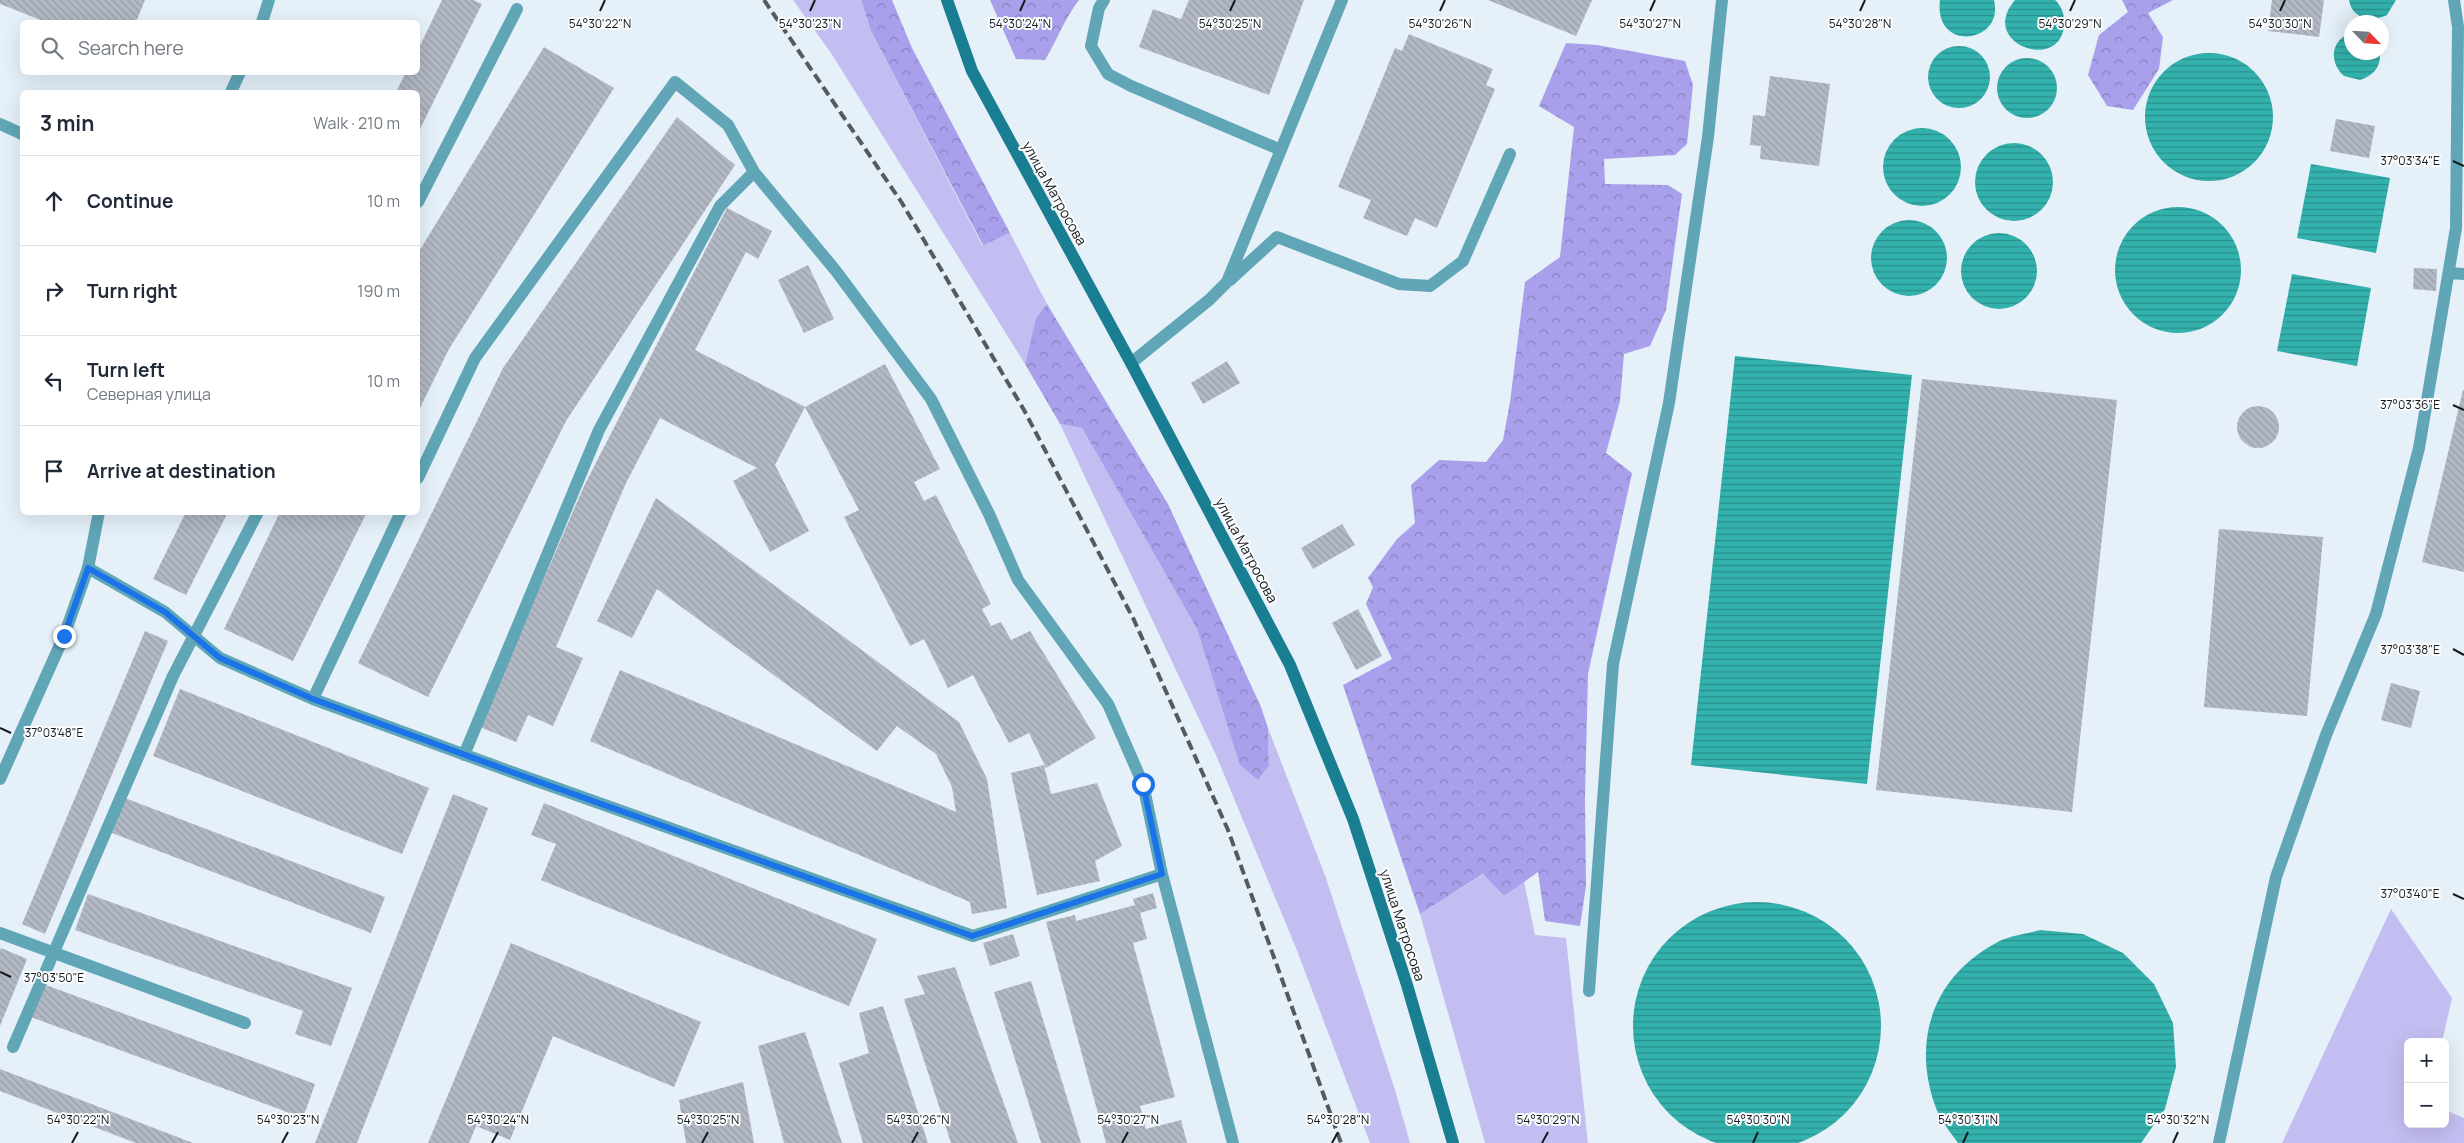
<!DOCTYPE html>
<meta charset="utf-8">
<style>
body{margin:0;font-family:Manrope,sans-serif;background:#f6f6f7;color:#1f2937}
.controls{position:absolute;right:15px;bottom:15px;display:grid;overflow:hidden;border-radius:8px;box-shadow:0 5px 20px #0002}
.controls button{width:45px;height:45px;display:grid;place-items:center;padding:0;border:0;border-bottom:1px solid #e0e1e3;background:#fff;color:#1f2937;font:25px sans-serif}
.compass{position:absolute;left:2344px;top:15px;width:45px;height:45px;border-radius:50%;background:#fff;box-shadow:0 5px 20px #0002;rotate:115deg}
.stop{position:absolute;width:15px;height:15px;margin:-11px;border:4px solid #1a73e8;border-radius:50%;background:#fff}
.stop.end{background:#1a73e8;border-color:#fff;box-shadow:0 1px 5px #0008}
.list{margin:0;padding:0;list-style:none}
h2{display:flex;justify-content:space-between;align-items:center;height:65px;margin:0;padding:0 20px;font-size:21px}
h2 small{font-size:16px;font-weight:400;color:#747a83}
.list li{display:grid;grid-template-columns:32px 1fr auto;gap:15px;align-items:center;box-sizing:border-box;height:90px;padding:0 20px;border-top:1px solid #e0e1e3}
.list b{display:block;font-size:19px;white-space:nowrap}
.list p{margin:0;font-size:16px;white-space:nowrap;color:#747a83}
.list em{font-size:16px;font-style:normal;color:#747a83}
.icon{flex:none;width:28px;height:28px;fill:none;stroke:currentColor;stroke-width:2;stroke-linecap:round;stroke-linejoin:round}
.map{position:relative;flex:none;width:2464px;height:1143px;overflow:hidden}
.search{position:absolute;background:#fff;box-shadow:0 5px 20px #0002;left:20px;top:20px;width:400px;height:55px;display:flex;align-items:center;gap:12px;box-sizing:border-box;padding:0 18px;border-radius:8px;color:#747a83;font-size:19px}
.panel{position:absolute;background:#fff;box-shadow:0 5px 20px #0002;left:20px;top:90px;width:400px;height:425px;border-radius:8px}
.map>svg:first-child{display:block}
</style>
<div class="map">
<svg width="2464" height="1143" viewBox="0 0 2464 1143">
<defs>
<pattern id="forest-crowns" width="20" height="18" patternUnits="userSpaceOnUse" patternTransform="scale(1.25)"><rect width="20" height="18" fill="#a9a0eb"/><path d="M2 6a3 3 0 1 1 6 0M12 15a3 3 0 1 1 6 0" fill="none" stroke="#8882be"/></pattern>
<pattern id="water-rules" width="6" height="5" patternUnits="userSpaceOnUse" patternTransform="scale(1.25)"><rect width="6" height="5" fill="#33b1ac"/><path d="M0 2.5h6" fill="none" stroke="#2a8f8b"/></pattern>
<pattern id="building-back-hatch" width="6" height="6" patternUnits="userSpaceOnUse" patternTransform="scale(1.25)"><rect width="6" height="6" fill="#b3b9c4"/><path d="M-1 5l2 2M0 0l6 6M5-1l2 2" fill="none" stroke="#999ea8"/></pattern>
</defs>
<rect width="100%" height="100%" fill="#e5f0f9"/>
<!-- green -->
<path fill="#c3bef1" d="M 793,0 L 861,0 L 871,31 L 982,245 L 1010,233 L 1047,304 L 1036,318 L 1025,364 L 831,53 Z
M 1060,424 L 1082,428 L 1197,629 L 1215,685 L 1269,765 L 1268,728 L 1326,878 L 1395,1090 L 1410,1143 L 1370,1143 L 1296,948 L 1216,755 Z
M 1484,874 L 1504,896 L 1524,881 L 1535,935 L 1566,938 L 1588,1143 L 1485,1143 L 1420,914 Z
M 2391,909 L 2452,998 L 2442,1042 L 2408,1042 L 2408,1124 L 2445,1124 L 2445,1110 L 2464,1118 L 2464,1143 L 2282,1143 Z"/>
<!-- forest -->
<path fill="url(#forest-crowns)" d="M 861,0 L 892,0 L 912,48 L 1010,233 L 983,245 L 871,31 Z
M 990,0 L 1079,0 C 1065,18 1057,40 1045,60 L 1016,59 Z
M 2122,0 L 2173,0 L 2148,13 L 2163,37 L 2159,69 L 2133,110 L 2107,106 L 2088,75 L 2099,35 L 2128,12 Z
M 1566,43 L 1597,45 L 1685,61 L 1693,85 L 1687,144 L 1675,155 L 1604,159 L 1605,184 L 1668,185 L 1682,194 L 1666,310 L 1650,346 L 1624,354 L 1620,401 L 1606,453 L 1632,473 L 1588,674 L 1585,797 L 1586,886 L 1580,926 L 1545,921 L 1538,872 L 1504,896 L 1483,874 L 1420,914 L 1343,685 L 1392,659 L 1366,604 L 1373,587 L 1368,578 L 1397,539 L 1415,523 L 1411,485 L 1439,460 L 1486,462 L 1503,440 L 1510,402 L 1525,282 L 1560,257 L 1574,127 L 1539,106 Z
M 1047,304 L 1168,504 L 1261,707 L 1268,728 L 1269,765 L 1258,780 L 1240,765 L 1197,629 L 1082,428 L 1060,424 L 1025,364 L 1036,318 Z"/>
<!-- water -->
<path fill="url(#water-rules)" d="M 1940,0 L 1994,0 C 2005,44 1933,53 1940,0 Z
M 2015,0 L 2055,0 C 2062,6 2065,16 2064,25 C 2061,73 1977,44 2015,0 Z
M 2349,0 L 2396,0 L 2387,15 C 2373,22 2352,20 2349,0 Z
M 2351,33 L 2352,52 L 2380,53 C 2381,67 2373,76 2360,80 L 2344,76 C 2329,63 2330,40 2351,33 Z
M1928 77a31 31 0 1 1 62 0a31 31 0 1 1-62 0Z
M2145 117a64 64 0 1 1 128 0a64 64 0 1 1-128 0Z
M1997 88a30 30 0 1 1 60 0a30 30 0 1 1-60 0Z
M1883 167a39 39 0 1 1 78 0a39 39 0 1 1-78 0Z
M1975 182a39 39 0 1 1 78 0a39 39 0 1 1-78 0Z
M 2311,164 L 2390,178 L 2376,253 L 2297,238 Z
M2115 270a63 63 0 1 1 126 0a63 63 0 1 1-126 0Z
M1871 258a38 38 0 1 1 76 0a38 38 0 1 1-76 0Z
M1961 271a38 38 0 1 1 76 0a38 38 0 1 1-76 0Z
M 2292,274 L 2371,288 L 2357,366 L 2277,351 Z
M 1735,356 L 1912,375 L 1867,784 L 1691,765 Z
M1633 1026a124 124 0 1 1 248 0a124 124 0 1 1-248 0Z
M 2040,930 L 2083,934 L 2123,953 L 2154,984 L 2173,1023 L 2176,1067 L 2165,1109 L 2141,1143 L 1958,1143 C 1951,1133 1940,1120 1936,1108 C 1911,1041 1933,977 1996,943 C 2008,936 2026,934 2040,930 Z"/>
<!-- building -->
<path fill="url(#building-back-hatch)" d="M 0,0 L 145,0 L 136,22 L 46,22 L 0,4 Z
M 442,0 L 473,0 L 482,4 L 418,133 L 418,92 L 396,92 L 406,72 L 418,72 L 418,50 Z
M 1189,0 L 1304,0 L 1269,95 L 1139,47 L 1153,9 L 1181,19 Z
M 1488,0 L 1592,0 L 1576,36 Z
M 2272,0 L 2324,0 L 2319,37 L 2268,31 Z
M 1409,34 L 1493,69 L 1486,85 L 1495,89 L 1437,228 L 1415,218 L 1407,236 L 1363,218 L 1371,200 L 1338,187 L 1395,48 L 1402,51 Z
M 544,47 L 614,88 L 449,349 L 418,412 L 418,253 Z
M 1770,76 L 1830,84 L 1819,166 L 1760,159 L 1761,146 L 1750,145 L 1753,115 L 1765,116 Z
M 677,117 L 735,165 L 566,421 L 428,697 L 358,663 L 503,368 Z
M 2336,119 L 2375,126 L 2369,158 L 2330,151 Z
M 727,208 L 772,231 L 758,259 L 746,252 L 695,350 L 805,407 L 775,465 L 809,531 L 770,552 L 733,481 L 757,468 L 660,418 L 626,483 L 556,647 L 583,658 L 553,726 L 528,715 L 516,742 L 480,727 L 584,486 Z
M 808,265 L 834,319 L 804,333 L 778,280 Z
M 2414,268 L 2437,269 L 2436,291 L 2413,289 Z
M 1227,361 L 1240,383 L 1203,404 L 1191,383 Z
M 885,364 L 940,469 L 914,482 L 924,501 L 936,495 L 991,604 L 982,609 L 991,626 L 1001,622 L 1011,640 L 1030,631 L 1096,738 L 1046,768 L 1029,733 L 1009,743 L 973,675 L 948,688 L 924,639 L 910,646 L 844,517 L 859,510 L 805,407 Z
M 1922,379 L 2117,400 L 2072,812 L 1876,790 Z
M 2463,390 L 2464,390 L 2464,572 L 2422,562 Z
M2237 427a21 21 0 1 1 42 0a21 21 0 1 1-42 0Z
M 656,498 L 959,722 L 987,779 L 1007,908 L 972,914 L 970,902 L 590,741 L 620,670 L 956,812 L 952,787 L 936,754 L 897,726 L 877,751 L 657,589 L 632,638 L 597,621 Z
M 186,512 L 228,512 L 186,595 L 153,579 Z
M 280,512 L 367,512 L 293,661 L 224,629 Z
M 1342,524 L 1355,545 L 1313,569 L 1301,548 Z
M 2219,529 L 2323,537 L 2307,716 L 2204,707 Z
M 1358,609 L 1382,656 L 1356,670 L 1332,623 Z
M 145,631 L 168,641 L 45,934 L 22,924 Z
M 2391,683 L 2420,691 L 2411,728 L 2381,720 Z
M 180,689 L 429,788 L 402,854 L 153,756 Z
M 1044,765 L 1051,794 L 1097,783 L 1122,846 L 1095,861 L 1100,881 L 1037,895 L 1011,773 Z
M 453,794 L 488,808 L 357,1143 L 315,1143 Z
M 125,798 L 385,897 L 371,933 L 112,833 Z
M 544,803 L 877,939 L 849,1006 L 541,880 L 556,844 L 531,835 Z
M 1153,893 L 1157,908 L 1140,913 L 1147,939 L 1133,943 L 1175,1097 L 1140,1106 L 1146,1129 L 1181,1120 L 1187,1143 L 1106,1143 L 1046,922 L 1075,915 L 1076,921 L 1135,905 L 1133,899 Z
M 88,894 L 352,988 L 331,1046 L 295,1034 L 303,1011 L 75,930 Z
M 1013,934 L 1020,956 L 990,966 L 983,943 Z
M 511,943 L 701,1022 L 674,1087 L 553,1036 L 510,1140 L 476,1126 L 469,1143 L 428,1143 Z
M 1,948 L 27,959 L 0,1026 L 0,950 Z
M 955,967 L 1018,1143 L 951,1143 L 904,999 L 925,994 L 917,976 Z
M 1031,981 L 1081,1143 L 1041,1143 L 994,992 Z
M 43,984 L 315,1084 L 303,1118 L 31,1017 Z
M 883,1006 L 928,1143 L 863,1143 L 839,1063 L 869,1053 L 859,1013 Z
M 805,1032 L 842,1143 L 784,1143 L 758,1046 Z
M 0,1069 L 193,1143 L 136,1143 L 0,1091 Z
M 743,1082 L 754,1143 L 686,1143 L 679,1100 Z"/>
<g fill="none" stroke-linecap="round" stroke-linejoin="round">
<!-- service -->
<path stroke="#60a6b7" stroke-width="12" d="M 1104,0 L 1099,8 L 1091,46 L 1108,74 L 1131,86 L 1281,150
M 0,124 L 22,134
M 418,202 L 517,9
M 2449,273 L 2464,274
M 1230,280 L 1277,237 L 1399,284 L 1430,286 L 1463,261 L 1510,154
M 1131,363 L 1209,300 L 1227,282 L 1342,0
M 418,478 L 475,358 L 675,82 L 728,125 L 754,172 L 836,271 L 931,399 L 989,514 L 1018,580 L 1108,704 L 1143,784 L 1162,874 L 1233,1143
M 88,568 L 165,612 L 220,658 L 313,699 L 520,775 L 973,936 L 1162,874
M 313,699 L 401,512
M 464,755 L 599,430 L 720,206 L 754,172
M 0,933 L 245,1023
M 1589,991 L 1613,664 L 1669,403 L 1708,137 L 1722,0
M 13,1047 L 173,676 L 258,512
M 2219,1143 L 2276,877 L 2326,735 L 2376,614 L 2419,448 L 2456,228 L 2458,27 L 2454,0"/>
<!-- minor -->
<path stroke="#60a6b7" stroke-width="12" d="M 262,22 L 269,0
M 231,92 L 240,72
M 0,779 L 64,636 L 88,568 L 99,512"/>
<!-- secondary -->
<path stroke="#1a7e92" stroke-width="12" d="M 947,0 L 972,71 L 1131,363 L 1290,665 L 1353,819 L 1407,985 L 1453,1143"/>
<!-- rail -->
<path stroke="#545a5e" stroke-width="4" stroke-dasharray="10 5" stroke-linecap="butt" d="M 764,0 L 902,203 L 1024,410 L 1134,620 L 1228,830 L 1341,1143"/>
</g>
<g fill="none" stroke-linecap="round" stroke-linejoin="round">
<!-- route -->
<path stroke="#1a73e8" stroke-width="6" d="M 64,636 L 88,568 L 165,612 L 220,658 L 313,699 L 520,775 L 972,936 L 1162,874 L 1143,784"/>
</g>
<!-- ticks -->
<path fill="none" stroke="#15191b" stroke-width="2" d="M 600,11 L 605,0M 810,11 L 815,0M 1020,11 L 1025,0M 1230,11 L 1235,0M 1440,11 L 1445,0M 1650,11 L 1655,0M 1860,11 L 1865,0M 2070,11 L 2075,0M 2280,11 L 2285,0M 2453,161 L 2464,166M 2453,405 L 2464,410M 2453,649 L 2464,655M 0,728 L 11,733M 2453,894 L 2464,899M 0,972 L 11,977M 72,1143 L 78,1132M 282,1143 L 288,1132M 492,1143 L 498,1132M 702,1143 L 708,1132M 912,1143 L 918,1132M 1122,1143 L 1128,1132M 1332,1143 L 1338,1132M 1542,1143 L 1548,1132M 1753,1143 L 1758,1132M 1963,1143 L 1968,1132M 2173,1143 L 2178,1132"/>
<g text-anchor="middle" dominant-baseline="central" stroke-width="4" stroke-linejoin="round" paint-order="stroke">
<!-- street labels -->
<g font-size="14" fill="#15191b" stroke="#fafcfe">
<text transform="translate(1055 193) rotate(61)">улица Матросова</text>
<text transform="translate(1247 550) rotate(62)">улица Матросова</text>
<text transform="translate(1403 925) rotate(72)">улица Матросова</text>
</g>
</g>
<g font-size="12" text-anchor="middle" fill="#15191b" stroke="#fafcfe" stroke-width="4" stroke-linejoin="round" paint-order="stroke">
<text x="600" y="28">54°30'22"N</text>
<text x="810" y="28">54°30'23"N</text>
<text x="1020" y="28">54°30'24"N</text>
<text x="1230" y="28">54°30'25"N</text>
<text x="1440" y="28">54°30'26"N</text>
<text x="1650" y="28">54°30'27"N</text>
<text x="2070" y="28">54°30'29"N</text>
<text x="1860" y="28">54°30'28"N</text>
<text x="2280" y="28">54°30'30"N</text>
<text x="2410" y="165">37°03'34"E</text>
<text x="2410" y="409">37°03'36"E</text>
<text x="2410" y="654">37°03'38"E</text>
<text x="54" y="737">37°03'48"E</text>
<text x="2410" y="898">37°03'40"E</text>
<text x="54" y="982">37°03'50"E</text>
<text x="78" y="1124">54°30'22"N</text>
<text x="288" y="1124">54°30'23"N</text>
<text x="498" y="1124">54°30'24"N</text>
<text x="708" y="1124">54°30'25"N</text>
<text x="918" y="1124">54°30'26"N</text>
<text x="1128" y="1124">54°30'27"N</text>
<text x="1338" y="1124">54°30'28"N</text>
<text x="1548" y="1124">54°30'29"N</text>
<text x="1758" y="1124">54°30'30"N</text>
<text x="1968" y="1124">54°30'31"N</text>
<text x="2178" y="1124">54°30'32"N</text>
</g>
</svg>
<div class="controls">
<button>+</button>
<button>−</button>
</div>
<svg class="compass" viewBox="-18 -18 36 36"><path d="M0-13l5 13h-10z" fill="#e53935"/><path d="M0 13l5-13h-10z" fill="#747a83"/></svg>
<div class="stop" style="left:1143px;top:784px"></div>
<div class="stop end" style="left:64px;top:636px"></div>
<div class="search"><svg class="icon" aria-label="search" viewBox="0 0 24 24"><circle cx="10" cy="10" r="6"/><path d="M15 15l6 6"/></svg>Search here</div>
<section class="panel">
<h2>3 min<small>Walk · 210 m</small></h2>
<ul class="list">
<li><svg class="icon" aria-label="ahead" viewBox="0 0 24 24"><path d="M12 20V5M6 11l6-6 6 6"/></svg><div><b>Continue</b></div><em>10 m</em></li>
<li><svg class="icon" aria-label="right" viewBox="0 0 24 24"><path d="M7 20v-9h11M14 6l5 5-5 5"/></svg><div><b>Turn right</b></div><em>190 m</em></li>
<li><svg class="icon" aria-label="left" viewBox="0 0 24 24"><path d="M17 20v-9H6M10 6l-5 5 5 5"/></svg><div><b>Turn left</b><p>Северная улица</p></div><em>10 m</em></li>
<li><svg class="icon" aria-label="arrive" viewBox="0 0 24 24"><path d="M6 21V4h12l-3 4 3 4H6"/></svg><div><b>Arrive at destination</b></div></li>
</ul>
</section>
</div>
